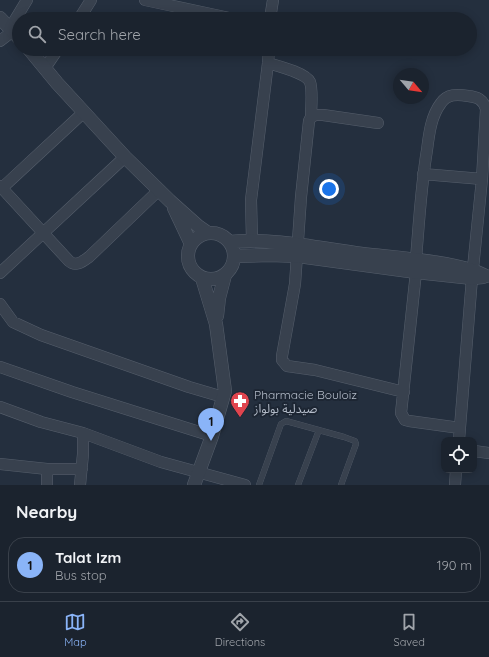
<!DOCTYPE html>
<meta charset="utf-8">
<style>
body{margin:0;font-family:Quicksand,"Noto Sans Arabic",sans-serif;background:#282f3a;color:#f1f3f6}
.controls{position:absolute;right:12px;bottom:12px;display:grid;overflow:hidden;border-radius:8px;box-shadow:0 2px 10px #0003}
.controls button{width:36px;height:36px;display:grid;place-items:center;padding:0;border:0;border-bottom:1px solid #39404a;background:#1b232e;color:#f1f3f6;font:20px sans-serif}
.compass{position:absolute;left:393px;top:68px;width:36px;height:36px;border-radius:50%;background:#1b232e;box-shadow:0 2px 10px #0003;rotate:119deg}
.you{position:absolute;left:329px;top:189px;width:14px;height:14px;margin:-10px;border:3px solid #fff;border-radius:50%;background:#1a73e8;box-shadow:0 0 0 6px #1a73e833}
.badge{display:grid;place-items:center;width:26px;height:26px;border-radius:50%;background:#8ab4f8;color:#111;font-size:13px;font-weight:700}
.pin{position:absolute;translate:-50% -33px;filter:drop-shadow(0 1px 2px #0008)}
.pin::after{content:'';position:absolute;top:21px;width:14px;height:12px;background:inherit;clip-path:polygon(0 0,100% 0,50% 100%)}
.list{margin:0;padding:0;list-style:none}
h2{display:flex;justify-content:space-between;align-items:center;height:52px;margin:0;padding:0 16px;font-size:17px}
h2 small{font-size:13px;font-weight:400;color:#a0a4aa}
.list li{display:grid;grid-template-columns:26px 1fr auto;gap:12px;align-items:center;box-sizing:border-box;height:56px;margin:0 8px 8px;padding:0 8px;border:1px solid #39404a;border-radius:16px}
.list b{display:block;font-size:15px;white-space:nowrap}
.list p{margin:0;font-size:13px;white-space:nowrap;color:#a0a4aa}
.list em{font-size:13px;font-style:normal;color:#a0a4aa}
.icon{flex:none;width:22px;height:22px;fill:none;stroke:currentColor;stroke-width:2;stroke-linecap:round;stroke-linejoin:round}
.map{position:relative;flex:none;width:489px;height:485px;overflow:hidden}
.search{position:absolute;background:#1b232e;box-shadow:0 2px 10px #0003;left:12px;right:12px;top:12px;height:44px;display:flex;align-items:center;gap:10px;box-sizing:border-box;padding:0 14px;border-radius:22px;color:#a0a4aa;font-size:15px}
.sheet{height:116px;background:#1b232e}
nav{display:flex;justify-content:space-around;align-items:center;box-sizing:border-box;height:56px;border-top:1px solid #39404a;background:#1b232e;font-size:11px;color:#a0a4aa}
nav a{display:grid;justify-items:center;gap:2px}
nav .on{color:#8ab4f8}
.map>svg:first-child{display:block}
</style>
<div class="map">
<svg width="489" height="485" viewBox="0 0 489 485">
<rect width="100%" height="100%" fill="#242f3e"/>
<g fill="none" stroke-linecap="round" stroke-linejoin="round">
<!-- service casing -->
<g stroke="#565f6c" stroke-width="6">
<path id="service" d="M 259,485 L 281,424 L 286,421 L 344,437 L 355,441 L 356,444 L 341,485
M 298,485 L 319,430"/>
</g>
<!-- minor casing -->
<g stroke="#565f6c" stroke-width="12">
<path id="minor" d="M 145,0 L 234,19
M 79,19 L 91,0
M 270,19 L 273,0
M 10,28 L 27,0
M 0,41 L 13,31
M 268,63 C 278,66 306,73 310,82 C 313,90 311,108 311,117
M 45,68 L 58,49
M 378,123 L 323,115 L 316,115 L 311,117 L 309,121 L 301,197 L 295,284 L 282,356 L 282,360 L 287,366 L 315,370 L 404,392
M 423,174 L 482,179
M 0,186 L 69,261 C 76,267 82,262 89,257 L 159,190
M 2,188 L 84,112
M 252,240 L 251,200 L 268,63 L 269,49
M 416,259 C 419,223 421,186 427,150 C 429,134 431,116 441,103 C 447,94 457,94 468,96 C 477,97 483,99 486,109 L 482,179 L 472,278 L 459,440
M 416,272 L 401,413 L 405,420 L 409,421 L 460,428
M 0,273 L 125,157
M 0,304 L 13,322 L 41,335 L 189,387 L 223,397
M 0,367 L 72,392 L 212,436
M 0,407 L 41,422 L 83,433 L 161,462 L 245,485
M 474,451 L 489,453
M 0,464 L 47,469
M 47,485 L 47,469 L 82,469
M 80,485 L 83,454 L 83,433
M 455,485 L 456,470"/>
</g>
<!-- tertiary casing -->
<g stroke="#565f6c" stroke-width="14">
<path id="tertiary" d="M 0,18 L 19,38
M 29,49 L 57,83 L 125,157 L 170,201 L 198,226 L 208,233
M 174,208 L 191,244
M188 256a23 23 0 1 1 46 0a23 23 0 1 1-46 0Z
M 229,242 C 275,238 317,248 363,254 C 390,257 418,259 445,264 C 460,267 472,269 486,276
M 234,256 L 270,255 L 298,256 L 416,272 L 472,278 L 483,277
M 217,316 L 219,298 L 225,275
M 194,485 L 212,436 L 225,391 L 216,324 L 202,278"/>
</g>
<!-- service -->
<use href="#service" stroke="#38414e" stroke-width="5.5"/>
<!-- minor -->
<use href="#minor" stroke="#38414e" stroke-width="11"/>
<!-- tertiary -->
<use href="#tertiary" stroke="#38414e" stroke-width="13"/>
</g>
<!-- icons -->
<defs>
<g id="pharmacy-pin" transform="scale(1)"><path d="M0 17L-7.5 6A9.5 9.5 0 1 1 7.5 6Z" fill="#e0444e" stroke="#1d2633"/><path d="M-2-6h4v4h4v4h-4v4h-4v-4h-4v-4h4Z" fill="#fff"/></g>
</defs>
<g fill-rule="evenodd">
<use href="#pharmacy-pin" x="240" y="401"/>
</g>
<g text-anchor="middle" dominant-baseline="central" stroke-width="4" stroke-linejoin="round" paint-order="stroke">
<!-- poi labels -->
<g font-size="12" fill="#b4bcc9" stroke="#1d2633" text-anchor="start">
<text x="254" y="394">Pharmacie Bouloiz<tspan x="254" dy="14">صيدلية بولواز</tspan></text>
</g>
</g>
</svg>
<div class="controls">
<button><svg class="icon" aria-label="locate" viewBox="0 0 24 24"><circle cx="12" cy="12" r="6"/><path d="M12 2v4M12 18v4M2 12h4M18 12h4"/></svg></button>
</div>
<svg class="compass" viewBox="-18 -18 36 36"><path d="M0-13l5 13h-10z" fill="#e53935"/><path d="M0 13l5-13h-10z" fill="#a0a4aa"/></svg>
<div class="you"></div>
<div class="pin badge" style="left:211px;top:441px">1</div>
<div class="search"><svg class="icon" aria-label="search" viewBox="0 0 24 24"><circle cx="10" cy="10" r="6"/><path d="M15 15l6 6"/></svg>Search here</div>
</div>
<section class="sheet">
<h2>Nearby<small></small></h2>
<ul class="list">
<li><span class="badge">1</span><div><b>Talat Izm</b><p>Bus stop</p></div><em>190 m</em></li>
</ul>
</section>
<nav>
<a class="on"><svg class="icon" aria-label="map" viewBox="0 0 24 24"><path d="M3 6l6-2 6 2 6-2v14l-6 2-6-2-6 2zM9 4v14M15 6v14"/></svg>Map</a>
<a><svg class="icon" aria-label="directions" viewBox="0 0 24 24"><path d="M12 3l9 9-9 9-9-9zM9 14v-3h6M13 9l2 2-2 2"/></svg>Directions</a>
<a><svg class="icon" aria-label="saved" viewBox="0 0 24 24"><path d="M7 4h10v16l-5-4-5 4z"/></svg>Saved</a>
</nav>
